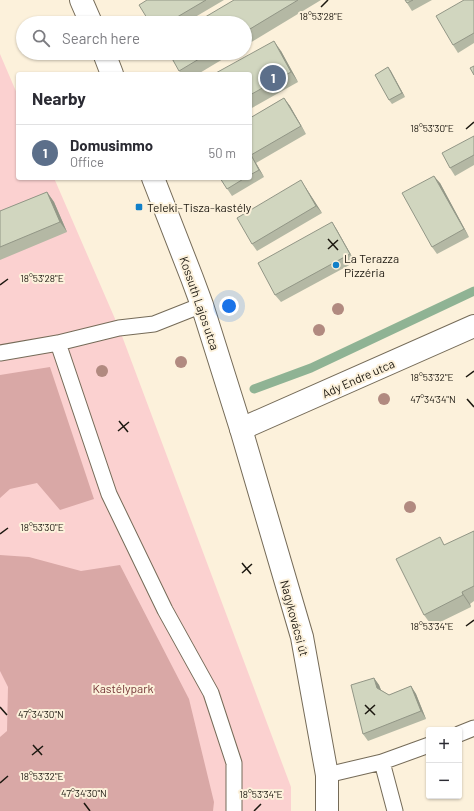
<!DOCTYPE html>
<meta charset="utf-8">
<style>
body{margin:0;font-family:Barlow,sans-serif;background:#f7f7f7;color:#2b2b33}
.controls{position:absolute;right:12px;bottom:12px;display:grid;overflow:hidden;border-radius:4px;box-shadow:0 1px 3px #0004}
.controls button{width:36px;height:36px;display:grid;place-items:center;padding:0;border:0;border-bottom:1px solid #e1e1e2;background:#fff;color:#2b2b33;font:20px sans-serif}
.you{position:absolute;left:229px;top:306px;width:14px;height:14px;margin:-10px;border:3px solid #fff;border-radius:50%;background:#1a73e8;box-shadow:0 0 0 6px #1a73e833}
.badge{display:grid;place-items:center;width:26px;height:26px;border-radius:50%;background:#1a73e8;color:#fff;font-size:13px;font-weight:700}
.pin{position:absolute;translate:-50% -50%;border:2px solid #fff;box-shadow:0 1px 4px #0006}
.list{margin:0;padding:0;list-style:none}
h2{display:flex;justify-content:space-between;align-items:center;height:52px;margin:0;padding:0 16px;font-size:17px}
h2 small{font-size:13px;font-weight:400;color:#7c7c81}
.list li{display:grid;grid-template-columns:26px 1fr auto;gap:12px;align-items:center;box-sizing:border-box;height:56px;padding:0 16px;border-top:1px solid #e1e1e2}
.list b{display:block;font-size:15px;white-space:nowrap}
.list p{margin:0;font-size:13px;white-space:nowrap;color:#7c7c81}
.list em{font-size:13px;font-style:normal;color:#7c7c81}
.icon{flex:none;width:22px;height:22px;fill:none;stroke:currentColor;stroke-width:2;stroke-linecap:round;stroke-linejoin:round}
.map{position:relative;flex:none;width:474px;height:811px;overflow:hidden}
.search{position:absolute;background:#fff;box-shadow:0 1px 3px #0004;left:16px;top:16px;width:236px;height:44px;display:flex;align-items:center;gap:10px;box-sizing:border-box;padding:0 14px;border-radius:22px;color:#7c7c81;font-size:15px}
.panel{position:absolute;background:#fff;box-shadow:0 1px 3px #0004;left:16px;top:72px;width:236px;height:108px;border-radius:4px}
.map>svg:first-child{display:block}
</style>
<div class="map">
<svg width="474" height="811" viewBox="0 0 474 811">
<rect width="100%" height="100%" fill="#fcf1db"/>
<!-- green -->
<path fill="#fbd1d0" d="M 0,54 L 18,96 L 18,178 L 54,178 L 119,328 L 291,787 L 291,811 L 0,811 Z"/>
<!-- forest -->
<path fill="#d9a8a6" d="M 50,367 L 94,499 L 60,510 L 37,483 L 10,489 L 0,498 L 0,375 Z
M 0,555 L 29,557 L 81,571 L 120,565 L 189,699 L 214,802 L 213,811 L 0,811 L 0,737 L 7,731 L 8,687 L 0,671 Z"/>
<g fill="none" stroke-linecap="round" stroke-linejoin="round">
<!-- stream -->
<path stroke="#8fb394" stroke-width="9" d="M 254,389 L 311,368 L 474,291"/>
<!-- service casing -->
<g stroke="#756b58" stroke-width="17">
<path id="service" d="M 58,343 L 109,494 L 165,610 L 211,693 L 234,763 L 234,811
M 0,353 L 58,343 L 119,328 L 154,324 L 202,305
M 459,734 L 474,728
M 382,762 L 395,811
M 327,775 L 382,762 L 429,745"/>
</g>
<!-- minor casing -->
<g stroke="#756b58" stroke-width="24">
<path id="minor" d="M 241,429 L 474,326"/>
</g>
<!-- tertiary casing -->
<g stroke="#756b58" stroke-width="24">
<path id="tertiary" d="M 81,0 L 91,23
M 104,53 L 112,74
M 153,178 L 192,278 L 202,305 L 241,429 L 302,637 L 327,775 L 327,811"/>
</g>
<!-- service -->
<use href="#service" stroke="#fff" stroke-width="15"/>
<!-- minor -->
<use href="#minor" stroke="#fff" stroke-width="22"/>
<!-- tertiary -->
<use href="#tertiary" stroke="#fff" stroke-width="22"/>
</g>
<!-- trees -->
<g fill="#b18a80">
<circle cx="338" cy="309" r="6"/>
<circle cx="319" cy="330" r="6"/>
<circle cx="181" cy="362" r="6"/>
<circle cx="102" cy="371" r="6"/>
<circle cx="384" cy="399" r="6"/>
<circle cx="410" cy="507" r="6"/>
</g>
<!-- wall -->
<path fill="#b4b8a4" d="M 147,0 L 224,0 L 185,23 L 150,23 Z
M 234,0 L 321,0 L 245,46 L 245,23 Z
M 405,0 L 432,0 L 412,11 Z
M 474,0 L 474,43 L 458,53 L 453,45 Z
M 281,51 L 298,82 L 250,109 L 250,74 Z
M 169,53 L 233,53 L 198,74 L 181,74 Z
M 388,67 L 405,97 L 392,104 L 389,100 Z
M 284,98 L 290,106 L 306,134 L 256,163 L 264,177 L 232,196 L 220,178 L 250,178 L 250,118 Z
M 474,136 L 474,165 L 455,176 L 450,168 Z
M 440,183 L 469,237 L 437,254 L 432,247 Z
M 306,188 L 322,213 L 257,251 L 252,244 Z
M 47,192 L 54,202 L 67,232 L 0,260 L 0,211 Z
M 332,222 L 337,230 L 355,262 L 281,302 L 275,295 Z
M 474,531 L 474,601 L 470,604 L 471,607 L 432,626 L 424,615 L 445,545 Z
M 374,678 L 379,685 L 381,690 L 389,695 L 411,686 L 416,694 L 426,719 L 368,741 L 363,734 Z"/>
<!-- shaded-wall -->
<path fill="#929686" d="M 274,41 L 281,51 L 298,82 L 291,72 Z
M 388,67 L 391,71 L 405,97 L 402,93 Z
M 284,98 L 290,106 L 306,134 L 301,126 Z
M 251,155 L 256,163 L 264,177 L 259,170 Z
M 434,176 L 440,183 L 469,237 L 464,229 Z
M 301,180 L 306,188 L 322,213 L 316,206 Z
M 47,192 L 54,202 L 67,232 L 60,222 Z
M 332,222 L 337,230 L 355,262 L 350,254 Z
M 462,592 L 470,604 L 471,607 L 463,595 Z
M 374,678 L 379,685 L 383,695 L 377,688 Z
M 411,686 L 416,694 L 426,719 L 421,711 Z"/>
<!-- building -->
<path fill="#d1d6bf" stroke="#929686" d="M 147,0 L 206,0 L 167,23 L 150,23 L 139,5 Z
M 234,0 L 298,0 L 245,32 L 245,23 L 195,23 Z
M 405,0 L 413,0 L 407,3 Z
M 464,0 L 474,0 L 474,33 L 453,45 L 436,16 Z
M 274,41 L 291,72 L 250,95 L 250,74 L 214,74 Z
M 169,53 L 209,53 L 179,71 Z
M 474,66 L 474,75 L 470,68 Z
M 388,67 L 402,93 L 389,100 L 375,75 Z
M 284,98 L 301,126 L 251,155 L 259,170 L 250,175 L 250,118 Z
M 474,136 L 474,155 L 450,168 L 442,153 Z
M 434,176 L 464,229 L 432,247 L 402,193 Z
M 220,178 L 245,178 L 227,189 Z
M 301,180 L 316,206 L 252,244 L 237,218 Z
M 47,192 L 60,222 L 0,247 L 0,211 Z
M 332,222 L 350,254 L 275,295 L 258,263 Z
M 474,531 L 474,586 L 462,592 L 463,595 L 424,615 L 396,559 L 440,537 L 444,545 Z
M 374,678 L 377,688 L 389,695 L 411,686 L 421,711 L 363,734 L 351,685 Z"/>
<!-- ticks -->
<path fill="none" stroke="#1c1810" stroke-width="1.5" d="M 321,7 L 328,0M 466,129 L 474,122M 328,239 L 338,250M 328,249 L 338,240M 0,285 L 8,279M 466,377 L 474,371M 467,399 L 474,407M 119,421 L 128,432M 118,431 L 129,422M 0,534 L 8,528M 242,563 L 251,574M 242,573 L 252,564M 466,626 L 474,620M 365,705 L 375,715M 0,707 L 7,715M 365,714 L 375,705M 33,745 L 42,755M 32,755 L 43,746M 0,783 L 8,776M 84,803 L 90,811M 254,811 L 261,804"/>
<!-- markers -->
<g fill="#1180c9" stroke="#fcf1db" stroke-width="1.5">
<rect x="135" y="203" width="8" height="8" rx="2"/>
<circle cx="336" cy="265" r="4"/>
</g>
<g text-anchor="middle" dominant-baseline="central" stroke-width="4" stroke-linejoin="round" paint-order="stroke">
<!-- poi labels -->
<g font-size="12" fill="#1c1810" stroke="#fcf1db" text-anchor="start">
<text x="147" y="207">Teleki–Tisza-kastély</text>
<text x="344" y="258">La Terazza<tspan x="344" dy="14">Pizzéria</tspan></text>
</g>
<!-- street labels -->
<g font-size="12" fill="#1c1810" stroke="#fcf1db">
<text transform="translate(200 303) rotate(71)">Kossuth Lajos utca</text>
<text transform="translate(358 378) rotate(-24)">Ady Endre utca</text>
<text transform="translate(295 618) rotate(75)">Nagykovácsi út</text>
</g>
<!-- park labels -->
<g font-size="12" fill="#743536" stroke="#fcf1db">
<text x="123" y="688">Kastélypark</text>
</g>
</g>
<g font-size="10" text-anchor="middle" fill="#1c1810" stroke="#fcf1db" stroke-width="4" stroke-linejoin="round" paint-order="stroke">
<text x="321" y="20">18°53'28"E</text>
<text x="432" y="132">18°53'30"E</text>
<text x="42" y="282">18°53'28"E</text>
<text x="432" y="381">18°53'32"E</text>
<text x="433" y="403">47°34'34"N</text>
<text x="42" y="531">18°53'30"E</text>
<text x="432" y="630">18°53'34"E</text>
<text x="41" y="718">47°34'30"N</text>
<text x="42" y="780">18°53'32"E</text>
<text x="84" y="797">47°34'30"N</text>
<text x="261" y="798">18°53'34"E</text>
</g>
</svg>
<div class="controls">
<button>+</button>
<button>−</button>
</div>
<div class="you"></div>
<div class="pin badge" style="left:273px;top:78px;background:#5c6f8a">1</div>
<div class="search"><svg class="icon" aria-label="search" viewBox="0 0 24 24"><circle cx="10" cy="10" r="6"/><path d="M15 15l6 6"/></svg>Search here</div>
<section class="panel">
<h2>Nearby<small></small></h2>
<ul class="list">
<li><span class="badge" style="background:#5c6f8a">1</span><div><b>Domusimmo</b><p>Office</p></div><em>50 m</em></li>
</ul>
</section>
</div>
